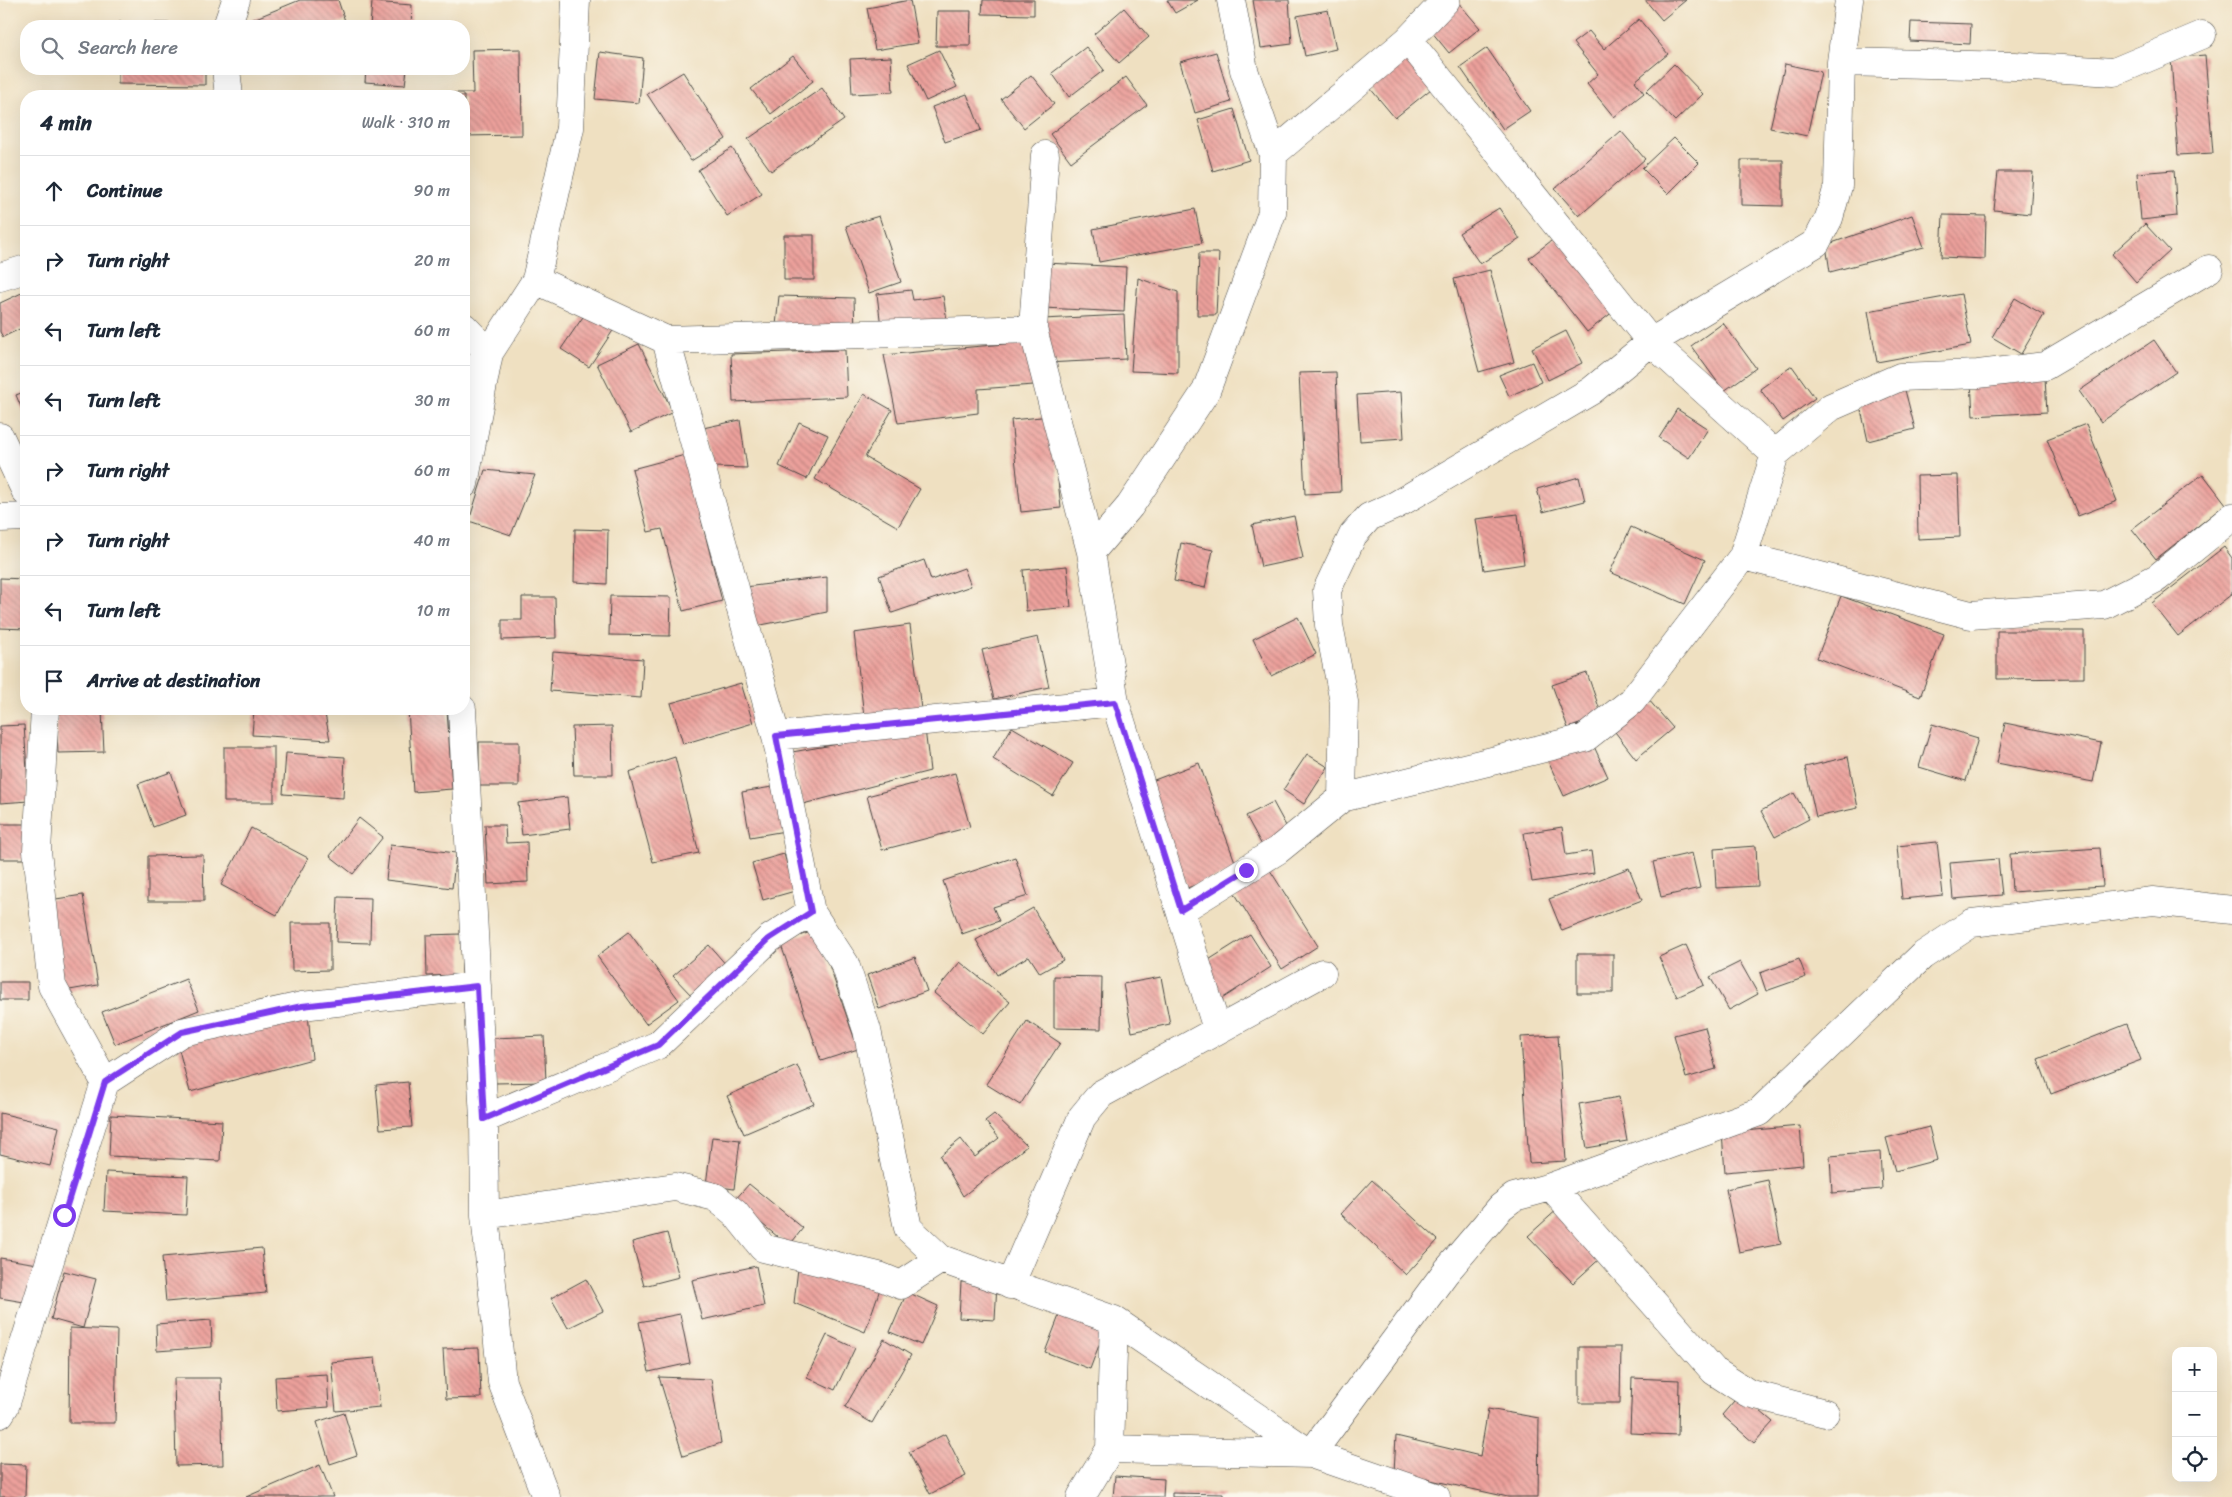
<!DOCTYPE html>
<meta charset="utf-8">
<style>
body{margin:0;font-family:Sriracha,sans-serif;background:#f2f2f3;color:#1f2937}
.controls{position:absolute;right:15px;bottom:15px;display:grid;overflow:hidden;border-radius:10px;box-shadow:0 5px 20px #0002}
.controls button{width:45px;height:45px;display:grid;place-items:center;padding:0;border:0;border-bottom:1px solid #e0e1e3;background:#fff;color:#1f2937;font:25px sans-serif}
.stop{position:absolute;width:15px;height:15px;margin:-11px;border:4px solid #7c3aed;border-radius:50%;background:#fff}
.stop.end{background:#7c3aed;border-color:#fff;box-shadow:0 1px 5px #0008}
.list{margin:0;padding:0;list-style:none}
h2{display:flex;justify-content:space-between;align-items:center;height:65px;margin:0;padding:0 20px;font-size:21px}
h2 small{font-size:16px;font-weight:400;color:#747a83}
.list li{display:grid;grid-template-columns:32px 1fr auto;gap:15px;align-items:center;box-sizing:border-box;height:70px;padding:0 20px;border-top:1px solid #e0e1e3}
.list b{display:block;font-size:19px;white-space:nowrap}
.list em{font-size:16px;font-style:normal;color:#747a83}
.icon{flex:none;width:28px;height:28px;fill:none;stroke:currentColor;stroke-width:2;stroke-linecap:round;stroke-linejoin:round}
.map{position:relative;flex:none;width:2232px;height:1497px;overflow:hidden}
.search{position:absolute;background:#fff;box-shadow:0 5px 20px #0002;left:20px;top:20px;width:450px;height:55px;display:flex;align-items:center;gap:12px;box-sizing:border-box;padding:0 18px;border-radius:20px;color:#747a83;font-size:19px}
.panel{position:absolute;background:#fff;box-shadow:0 5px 20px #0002;left:20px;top:90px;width:450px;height:625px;border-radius:20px}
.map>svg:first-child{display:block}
</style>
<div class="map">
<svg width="2232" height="1497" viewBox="0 0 2232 1497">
<defs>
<pattern id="building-back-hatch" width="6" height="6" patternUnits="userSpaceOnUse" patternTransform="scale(1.25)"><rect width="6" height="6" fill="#eca09b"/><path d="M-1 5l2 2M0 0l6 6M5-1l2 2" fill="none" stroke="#bf837f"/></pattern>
</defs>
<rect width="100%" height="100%" fill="#fbf7ec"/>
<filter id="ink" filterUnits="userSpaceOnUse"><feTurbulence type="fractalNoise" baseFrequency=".02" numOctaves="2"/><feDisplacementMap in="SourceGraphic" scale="10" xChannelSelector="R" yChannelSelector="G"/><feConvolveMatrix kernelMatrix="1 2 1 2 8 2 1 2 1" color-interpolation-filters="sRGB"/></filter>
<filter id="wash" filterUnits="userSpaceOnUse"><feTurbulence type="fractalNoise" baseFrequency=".0096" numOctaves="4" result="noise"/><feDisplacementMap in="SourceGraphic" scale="20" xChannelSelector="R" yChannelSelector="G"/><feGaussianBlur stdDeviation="1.12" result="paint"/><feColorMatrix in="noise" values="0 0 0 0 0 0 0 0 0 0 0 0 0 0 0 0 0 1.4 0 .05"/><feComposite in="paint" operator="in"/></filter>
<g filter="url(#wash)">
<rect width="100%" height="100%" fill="#efe0c1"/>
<g id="blocks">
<!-- building -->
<path fill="url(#building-back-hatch)" d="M 300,0 L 338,0 L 345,21 L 328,26 L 254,26 L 251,20 Z
M 910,0 L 918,43 L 875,50 L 867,8 Z
M 983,0 L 1034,0 L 1034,15 L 982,14 Z
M 1167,0 L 1198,0 L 1175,13 Z
M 1253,0 L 1289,0 L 1292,44 L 1261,48 Z
M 1645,0 L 1686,0 L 1662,20 Z
M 1457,1 L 1480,28 L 1449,53 L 1427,26 Z
M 372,2 L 412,5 L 411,26 L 370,26 Z
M 1124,8 L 1149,37 L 1119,63 L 1094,34 Z
M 1328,10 L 1336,49 L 1305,56 L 1297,16 Z
M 937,11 L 971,11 L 970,46 L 936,46 Z
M 1639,19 L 1668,54 L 1635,81 L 1644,93 L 1614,117 L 1587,84 L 1598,74 L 1573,43 L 1589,31 L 1604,49 Z
M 119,22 L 206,24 L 206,26 L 119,26 Z
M 1911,22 L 1971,24 L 1970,44 L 1910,41 Z
M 1086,47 L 1104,70 L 1069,97 L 1052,73 Z
M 1487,48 L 1530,111 L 1503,129 L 1460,67 Z
M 521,49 L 522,135 L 464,136 L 464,96 L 418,96 L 418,93 L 473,93 L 472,50 Z
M 939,50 L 957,87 L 926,101 L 908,64 Z
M 600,52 L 643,58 L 639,103 L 595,99 Z
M 1216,52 L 1231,102 L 1195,113 L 1180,62 Z
M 1410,53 L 1436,85 L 1395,118 L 1369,87 Z
M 2205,55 L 2213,153 L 2178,155 L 2171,58 Z
M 793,56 L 813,81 L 771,114 L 751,89 Z
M 891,57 L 893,92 L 852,94 L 850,59 Z
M 1674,64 L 1703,94 L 1675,121 L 1646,91 Z
M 1785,64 L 1821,72 L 1807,136 L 1770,128 Z
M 118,69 L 205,69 L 205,85 L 118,84 Z
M 366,69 L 407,69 L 405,85 L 365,82 Z
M 683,72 L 726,139 L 691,161 L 647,94 Z
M 1031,75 L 1054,104 L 1024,128 L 1001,99 Z
M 1126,77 L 1147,105 L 1071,162 L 1050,134 Z
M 822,88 L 844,120 L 771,171 L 748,139 Z
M 967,94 L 981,130 L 945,142 L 932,107 Z
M 1234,109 L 1249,160 L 1213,171 L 1198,120 Z
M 1621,131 L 1645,159 L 1579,216 L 1555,189 Z
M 1674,138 L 1699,163 L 1668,194 L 1642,168 Z
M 732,148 L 762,194 L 727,216 L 698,170 Z
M 1741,160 L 1783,160 L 1783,206 L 1741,205 Z
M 2174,170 L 2177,216 L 2141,220 L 2137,173 Z
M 1998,172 L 2033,172 L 2030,214 L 1994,210 Z
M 1499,208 L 1520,239 L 1480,264 L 1459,233 Z
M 1195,209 L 1202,243 L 1099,262 L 1093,229 Z
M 1912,215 L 1924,247 L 1830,272 L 1826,245 Z
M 1943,215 L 1986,216 L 1985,259 L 1941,257 Z
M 879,216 L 901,282 L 869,293 L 846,226 Z
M 2145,224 L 2170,251 L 2136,282 L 2112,254 Z
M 1560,234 L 1618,308 L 1587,332 L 1529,258 Z
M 784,235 L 814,235 L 814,280 L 784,280 Z
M 1199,253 L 1219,253 L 1216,315 L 1197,315 Z
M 1046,263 L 1126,267 L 1124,312 L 1044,308 Z
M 1490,270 L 1514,362 L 1479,372 L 1454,279 Z
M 1138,278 L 1178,292 L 1178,373 L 1131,371 Z
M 911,290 L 913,300 L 943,296 L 947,320 L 881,327 L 877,294 Z
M 26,291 L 26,326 L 3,337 L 0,332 L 0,303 Z
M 1961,294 L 1971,345 L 1877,362 L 1868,311 Z
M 779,296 L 854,298 L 855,333 L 775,335 Z
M 2015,298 L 2044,315 L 2021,354 L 1992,337 Z
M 587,311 L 614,329 L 589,367 L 561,349 Z
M 1124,315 L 1126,359 L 1046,363 L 1043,319 Z
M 1723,323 L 1756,368 L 1724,391 L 1691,346 Z
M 1566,331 L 1582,363 L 1548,380 L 1532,348 Z
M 2154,340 L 2176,372 L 2101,422 L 2079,391 Z
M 1026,342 L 1034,385 L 978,389 L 978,413 L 898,423 L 884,355 Z
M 639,344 L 673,412 L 631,432 L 597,364 Z
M 845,350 L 847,397 L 733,402 L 731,354 Z
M 1532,362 L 1541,382 L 1509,396 L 1499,375 Z
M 1792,366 L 1815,398 L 1783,421 L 1760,389 Z
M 1336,372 L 1341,492 L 1305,494 L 1299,373 Z
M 2045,378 L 2047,412 L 1973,416 L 1971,381 Z
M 1905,390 L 1915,429 L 1868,441 L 1859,401 Z
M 26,391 L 26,419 L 16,395 Z
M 1401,392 L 1404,438 L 1360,441 L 1357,395 Z
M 864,394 L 892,410 L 865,457 L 920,489 L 898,527 L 815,479 Z
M 1677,409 L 1708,429 L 1689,458 L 1659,438 Z
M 1051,416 L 1061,508 L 1021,512 L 1011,420 Z
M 740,420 L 747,468 L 713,467 L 703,428 Z
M 799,422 L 828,435 L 807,479 L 779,466 Z
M 2086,424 L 2117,501 L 2078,516 L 2047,439 Z
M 685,455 L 722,601 L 683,611 L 662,529 L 648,532 L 632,469 Z
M 485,470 L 535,475 L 511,535 L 469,521 Z
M 2203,474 L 2226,504 L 2156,559 L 2132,529 Z
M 1958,475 L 1960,537 L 1918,539 L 1917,476 Z
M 1579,477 L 1585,501 L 1543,512 L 1537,489 Z
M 1518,514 L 1524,564 L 1484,570 L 1476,519 Z
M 1294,516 L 1303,558 L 1261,567 L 1252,525 Z
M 1631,527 L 1705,560 L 1685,604 L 1610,572 Z
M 575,529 L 608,530 L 607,584 L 574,582 Z
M 1181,543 L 1213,550 L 1205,588 L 1174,581 Z
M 2224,547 L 2232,558 L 2232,594 L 2178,636 L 2152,603 Z
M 924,560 L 931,580 L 964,568 L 971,586 L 892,613 L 879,576 Z
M 1067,566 L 1071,607 L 1026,611 L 1023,570 Z
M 827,577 L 827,612 L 751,627 L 745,587 Z
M 0,578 L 26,579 L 26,629 L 0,628 Z
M 610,596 L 671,597 L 670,636 L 609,635 Z
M 1841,596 L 1944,634 L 1920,697 L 1817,658 Z
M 522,597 L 555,597 L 556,638 L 502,640 L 502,620 L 522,620 Z
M 1298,617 L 1316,654 L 1271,676 L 1253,639 Z
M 910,625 L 921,709 L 864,716 L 854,633 Z
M 1997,631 L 2084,631 L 2084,678 L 1997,679 Z
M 1038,637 L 1049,687 L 994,699 L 982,650 Z
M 553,652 L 643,659 L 641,698 L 550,691 Z
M 1587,673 L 1602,716 L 1568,728 L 1552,685 Z
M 741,683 L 753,723 L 683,744 L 671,703 Z
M 1648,699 L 1673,728 L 1636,759 L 1612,728 Z
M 254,709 L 324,709 L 330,740 L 252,735 Z
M 408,709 L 447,709 L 452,789 L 413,792 Z
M 102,711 L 104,752 L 58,753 L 56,713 Z
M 2005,723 L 2101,743 L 2093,782 L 1997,763 Z
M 1932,724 L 1978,738 L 1966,781 L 1919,767 Z
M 24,725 L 29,801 L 0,803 L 0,726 Z
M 612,726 L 613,775 L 574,775 L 572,727 Z
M 1012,727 L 1073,763 L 1053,796 L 993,759 Z
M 925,729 L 930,771 L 803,804 L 792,752 Z
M 479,742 L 519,742 L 519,786 L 479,786 Z
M 1592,742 L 1608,777 L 1564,796 L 1548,761 Z
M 224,747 L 274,747 L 274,802 L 224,802 Z
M 286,753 L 345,757 L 343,798 L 283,794 Z
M 1307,754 L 1328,767 L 1304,804 L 1283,790 Z
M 675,757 L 699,853 L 653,862 L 629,772 Z
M 1848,757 L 1858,808 L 1816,817 L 1805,767 Z
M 1199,763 L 1238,870 L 1187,888 L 1149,782 Z
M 171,772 L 186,815 L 153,827 L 138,784 Z
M 955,773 L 970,827 L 882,850 L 867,796 Z
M 778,786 L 785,831 L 750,837 L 742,792 Z
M 1794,793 L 1809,819 L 1775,837 L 1761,811 Z
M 567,797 L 570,829 L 522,835 L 518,803 Z
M 1273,802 L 1292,837 L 1265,851 L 1246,816 Z
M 359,818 L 383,837 L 353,874 L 330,856 Z
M 0,824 L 25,824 L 25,859 L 0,859 Z
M 485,825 L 505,825 L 506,843 L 527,842 L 528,882 L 488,884 Z
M 1562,827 L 1566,855 L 1591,851 L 1594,873 L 1532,882 L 1524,833 Z
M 251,828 L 308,858 L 277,915 L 221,885 Z
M 1937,842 L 1943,895 L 1902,899 L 1897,846 Z
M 390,845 L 456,853 L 452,888 L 386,880 Z
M 1756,846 L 1758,886 L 1716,888 L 1714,849 Z
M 2100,848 L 2103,886 L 2012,892 L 2010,854 Z
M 1692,853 L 1700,888 L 1661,897 L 1653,862 Z
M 784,854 L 795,891 L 763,900 L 752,863 Z
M 203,855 L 204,901 L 148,901 L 148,856 Z
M 1015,857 L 1028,896 L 993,907 L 999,921 L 962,934 L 943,881 Z
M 1998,859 L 2002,895 L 1953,899 L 1950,863 Z
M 1268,867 L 1318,946 L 1282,969 L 1232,889 Z
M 1629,868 L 1642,900 L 1562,931 L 1549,899 Z
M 83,895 L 98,985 L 64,991 L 49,900 Z
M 338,897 L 371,898 L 370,943 L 336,942 Z
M 1033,908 L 1063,960 L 1040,973 L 1029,956 L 997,975 L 976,940 Z
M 291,923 L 330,923 L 330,970 L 292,971 Z
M 817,930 L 858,1049 L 821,1061 L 780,942 Z
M 629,932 L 679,1000 L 646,1024 L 597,956 Z
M 461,934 L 462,975 L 427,976 L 426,935 Z
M 1250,934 L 1271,967 L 1217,1002 L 1196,968 Z
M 709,945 L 727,966 L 692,996 L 673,976 Z
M 1686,945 L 1704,985 L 1677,997 L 1659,957 Z
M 1577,954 L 1613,954 L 1613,993 L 1577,993 Z
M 915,957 L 927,991 L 879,1009 L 867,975 Z
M 1799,959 L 1806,977 L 1766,991 L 1760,973 Z
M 960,962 L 1010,1002 L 983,1034 L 934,993 Z
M 1740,962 L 1758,994 L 1729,1010 L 1710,977 Z
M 1054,976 L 1102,977 L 1101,1029 L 1054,1028 Z
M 1161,977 L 1170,1024 L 1132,1032 L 1123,984 Z
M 186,979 L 199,1010 L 115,1044 L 102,1012 Z
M 0,982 L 28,982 L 28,1000 L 0,1000 Z
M 308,1013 L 312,1059 L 190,1092 L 178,1046 Z
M 1027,1021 L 1060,1043 L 1020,1105 L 986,1084 Z
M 2127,1024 L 2141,1060 L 2051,1094 L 2038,1059 Z
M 1705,1027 L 1716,1069 L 1686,1078 L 1674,1035 Z
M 1558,1035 L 1566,1161 L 1529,1163 L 1521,1037 Z
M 544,1036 L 546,1082 L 495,1083 L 493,1038 Z
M 797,1065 L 814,1104 L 744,1134 L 727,1096 Z
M 408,1082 L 412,1127 L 380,1129 L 376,1085 Z
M 1619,1097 L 1627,1141 L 1587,1148 L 1579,1104 Z
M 0,1113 L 59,1127 L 50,1166 L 0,1154 Z
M 994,1114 L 1027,1146 L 963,1196 L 940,1156 L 961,1139 L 975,1157 L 999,1138 L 985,1121 Z
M 111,1115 L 222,1121 L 220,1161 L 109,1156 Z
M 1800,1126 L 1803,1165 L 1725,1172 L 1722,1133 Z
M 1929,1127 L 1937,1160 L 1895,1171 L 1886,1138 Z
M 712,1137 L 740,1140 L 734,1189 L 706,1185 Z
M 1880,1152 L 1882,1189 L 1832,1193 L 1830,1156 Z
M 106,1172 L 188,1176 L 186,1215 L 104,1211 Z
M 1372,1180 L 1438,1240 L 1406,1275 L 1341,1214 Z
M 1768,1180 L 1781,1244 L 1739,1252 L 1726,1189 Z
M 749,1184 L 803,1228 L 789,1246 L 734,1201 Z
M 1560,1207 L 1604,1255 L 1573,1283 L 1528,1236 Z
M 667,1233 L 679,1277 L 644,1286 L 632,1242 Z
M 262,1248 L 266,1293 L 166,1302 L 162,1257 Z
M 0,1258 L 38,1264 L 30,1303 L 0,1298 Z
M 799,1260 L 880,1289 L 865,1332 L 794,1303 Z
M 756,1266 L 764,1306 L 702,1320 L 692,1280 Z
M 64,1271 L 96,1279 L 83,1328 L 51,1319 Z
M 586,1279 L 603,1311 L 568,1328 L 551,1298 Z
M 961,1282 L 997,1283 L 995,1320 L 959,1318 Z
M 907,1292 L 938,1306 L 921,1345 L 890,1332 Z
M 1062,1308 L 1107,1324 L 1090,1369 L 1045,1352 Z
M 680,1314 L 690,1363 L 649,1372 L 639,1322 Z
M 211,1320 L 212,1347 L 157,1351 L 156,1324 Z
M 70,1328 L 117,1330 L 115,1423 L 69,1423 Z
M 827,1335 L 855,1348 L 835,1390 L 807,1377 Z
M 884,1339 L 911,1355 L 872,1423 L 845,1407 Z
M 1579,1347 L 1621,1347 L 1620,1403 L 1579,1403 Z
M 479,1348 L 481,1398 L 446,1399 L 443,1349 Z
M 375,1358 L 380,1407 L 336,1411 L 331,1362 Z
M 327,1374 L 329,1407 L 277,1411 L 275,1377 Z
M 659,1377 L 711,1379 L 721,1443 L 683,1456 Z
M 174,1378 L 221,1378 L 223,1465 L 176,1466 Z
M 1632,1378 L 1679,1380 L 1678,1435 L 1630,1433 Z
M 1740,1394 L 1773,1422 L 1754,1443 L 1722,1415 Z
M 1488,1409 L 1539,1418 L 1538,1497 L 1508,1497 L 1394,1472 L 1396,1436 L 1480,1456 Z
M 344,1413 L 357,1455 L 330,1464 L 317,1422 Z
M 945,1434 L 966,1476 L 930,1494 L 909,1452 Z
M 0,1464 L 26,1465 L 25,1497 L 0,1497 Z
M 320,1465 L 333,1497 L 246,1497 Z
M 1115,1476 L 1164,1479 L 1163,1497 L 1113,1497 Z
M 1172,1493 L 1223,1494 L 1223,1497 L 1172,1497 Z"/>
</g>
</g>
<g filter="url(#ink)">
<use href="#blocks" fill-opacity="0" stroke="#484642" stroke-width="1"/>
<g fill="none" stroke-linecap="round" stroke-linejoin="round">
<!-- street casing -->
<g stroke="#484642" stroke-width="29">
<path id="street" d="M 227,26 L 236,0
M 1408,40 L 1651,342 L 1775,454
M 1841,62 L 2015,66 L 2114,72 L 2202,35
M 226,69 L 229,96
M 1273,154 L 1408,40 L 1446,0
M 1045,155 L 1033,329 L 1091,552 L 1115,702 L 1217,1029
M 0,277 L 26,269
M 536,280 L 666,340 L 776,736 L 811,912 L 845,964 L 867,1030 L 908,1228 L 941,1259 L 1114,1320 L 1311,1454 L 1436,1497
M 464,327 L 489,353 L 464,381
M 666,340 L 1033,329
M 0,437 L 26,492
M 464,484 L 489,353 L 536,280 L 570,128 L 576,0
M 0,518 L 26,517
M 1091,552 L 1130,506 L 1206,391 L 1272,213 L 1273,154 L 1244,70 L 1231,0
M 1743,556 L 1971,615 L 2104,605 L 2157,578 L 2232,517
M 45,709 L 37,851 L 52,986 L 105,1082
M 462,709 L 484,1119 L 485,1215 L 502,1382 L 546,1497
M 776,736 L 1115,702
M 1342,798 L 1344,702 L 1329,625 L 1327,590 L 1353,535 L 1369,517 L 1396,505 L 1591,391 L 1651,342 L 1816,243 L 1829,218 L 1838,186 L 1841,62 L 1849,0
M 1181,910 L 1278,850 L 1342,798 L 1585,738 L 1632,701 L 1743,556 L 1775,454 L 1831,407 L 1900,377 L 1978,374 L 2045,366 L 2209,269
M 484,1119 L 658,1045 L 769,939 L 811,912
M 1551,1187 L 1714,1371 L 1748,1393 L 1825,1413
M 485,1215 L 675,1187 L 715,1197 L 735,1213 L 763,1248 L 879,1276 L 901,1285 L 941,1259
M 1010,1285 L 1082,1117 L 1101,1094 L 1322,973
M 0,1414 L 5,1406 L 105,1082 L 182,1032 L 302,1006 L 477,986
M 1110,1449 L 1311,1454 L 1445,1273 L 1501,1207 L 1514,1197 L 1551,1187 L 1759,1112 L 1922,956 L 1972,923 L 2153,901 L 2232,910
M 1081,1497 L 1110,1449 L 1114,1320"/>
</g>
<!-- street -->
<use href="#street" stroke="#fff" stroke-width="28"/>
</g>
</g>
<g fill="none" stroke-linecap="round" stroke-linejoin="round" filter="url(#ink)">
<!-- route -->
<path stroke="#7c3aed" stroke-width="6" d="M 64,1215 L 105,1082 L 182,1032 L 302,1006 L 477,986 L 484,1119 L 658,1045 L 769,939 L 811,912 L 776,736 L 1115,702 L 1181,910 L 1246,870"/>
</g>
</svg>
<div class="controls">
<button>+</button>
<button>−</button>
<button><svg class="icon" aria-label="locate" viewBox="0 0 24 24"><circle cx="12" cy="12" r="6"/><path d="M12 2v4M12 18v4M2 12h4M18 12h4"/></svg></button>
</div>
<div class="stop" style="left:64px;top:1215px"></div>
<div class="stop end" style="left:1246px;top:870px"></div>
<div class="search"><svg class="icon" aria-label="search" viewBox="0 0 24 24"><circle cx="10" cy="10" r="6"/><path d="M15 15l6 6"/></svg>Search here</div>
<section class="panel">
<h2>4 min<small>Walk · 310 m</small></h2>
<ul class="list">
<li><svg class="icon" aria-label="ahead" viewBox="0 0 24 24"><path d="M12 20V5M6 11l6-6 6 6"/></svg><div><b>Continue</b></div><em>90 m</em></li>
<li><svg class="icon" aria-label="right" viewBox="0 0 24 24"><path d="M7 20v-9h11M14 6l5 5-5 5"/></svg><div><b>Turn right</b></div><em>20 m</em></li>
<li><svg class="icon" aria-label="left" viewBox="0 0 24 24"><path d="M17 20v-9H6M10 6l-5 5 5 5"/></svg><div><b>Turn left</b></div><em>60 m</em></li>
<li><svg class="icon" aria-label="left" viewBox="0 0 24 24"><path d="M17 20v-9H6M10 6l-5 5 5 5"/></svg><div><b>Turn left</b></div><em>30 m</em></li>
<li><svg class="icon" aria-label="right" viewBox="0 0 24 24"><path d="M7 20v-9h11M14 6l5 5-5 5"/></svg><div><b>Turn right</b></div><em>60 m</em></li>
<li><svg class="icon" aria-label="right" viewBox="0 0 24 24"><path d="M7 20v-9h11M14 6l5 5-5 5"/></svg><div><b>Turn right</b></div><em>40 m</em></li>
<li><svg class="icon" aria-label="left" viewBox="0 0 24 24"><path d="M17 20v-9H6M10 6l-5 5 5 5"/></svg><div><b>Turn left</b></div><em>10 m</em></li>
<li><svg class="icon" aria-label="arrive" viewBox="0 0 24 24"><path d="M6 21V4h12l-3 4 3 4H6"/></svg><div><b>Arrive at destination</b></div></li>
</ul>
</section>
</div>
